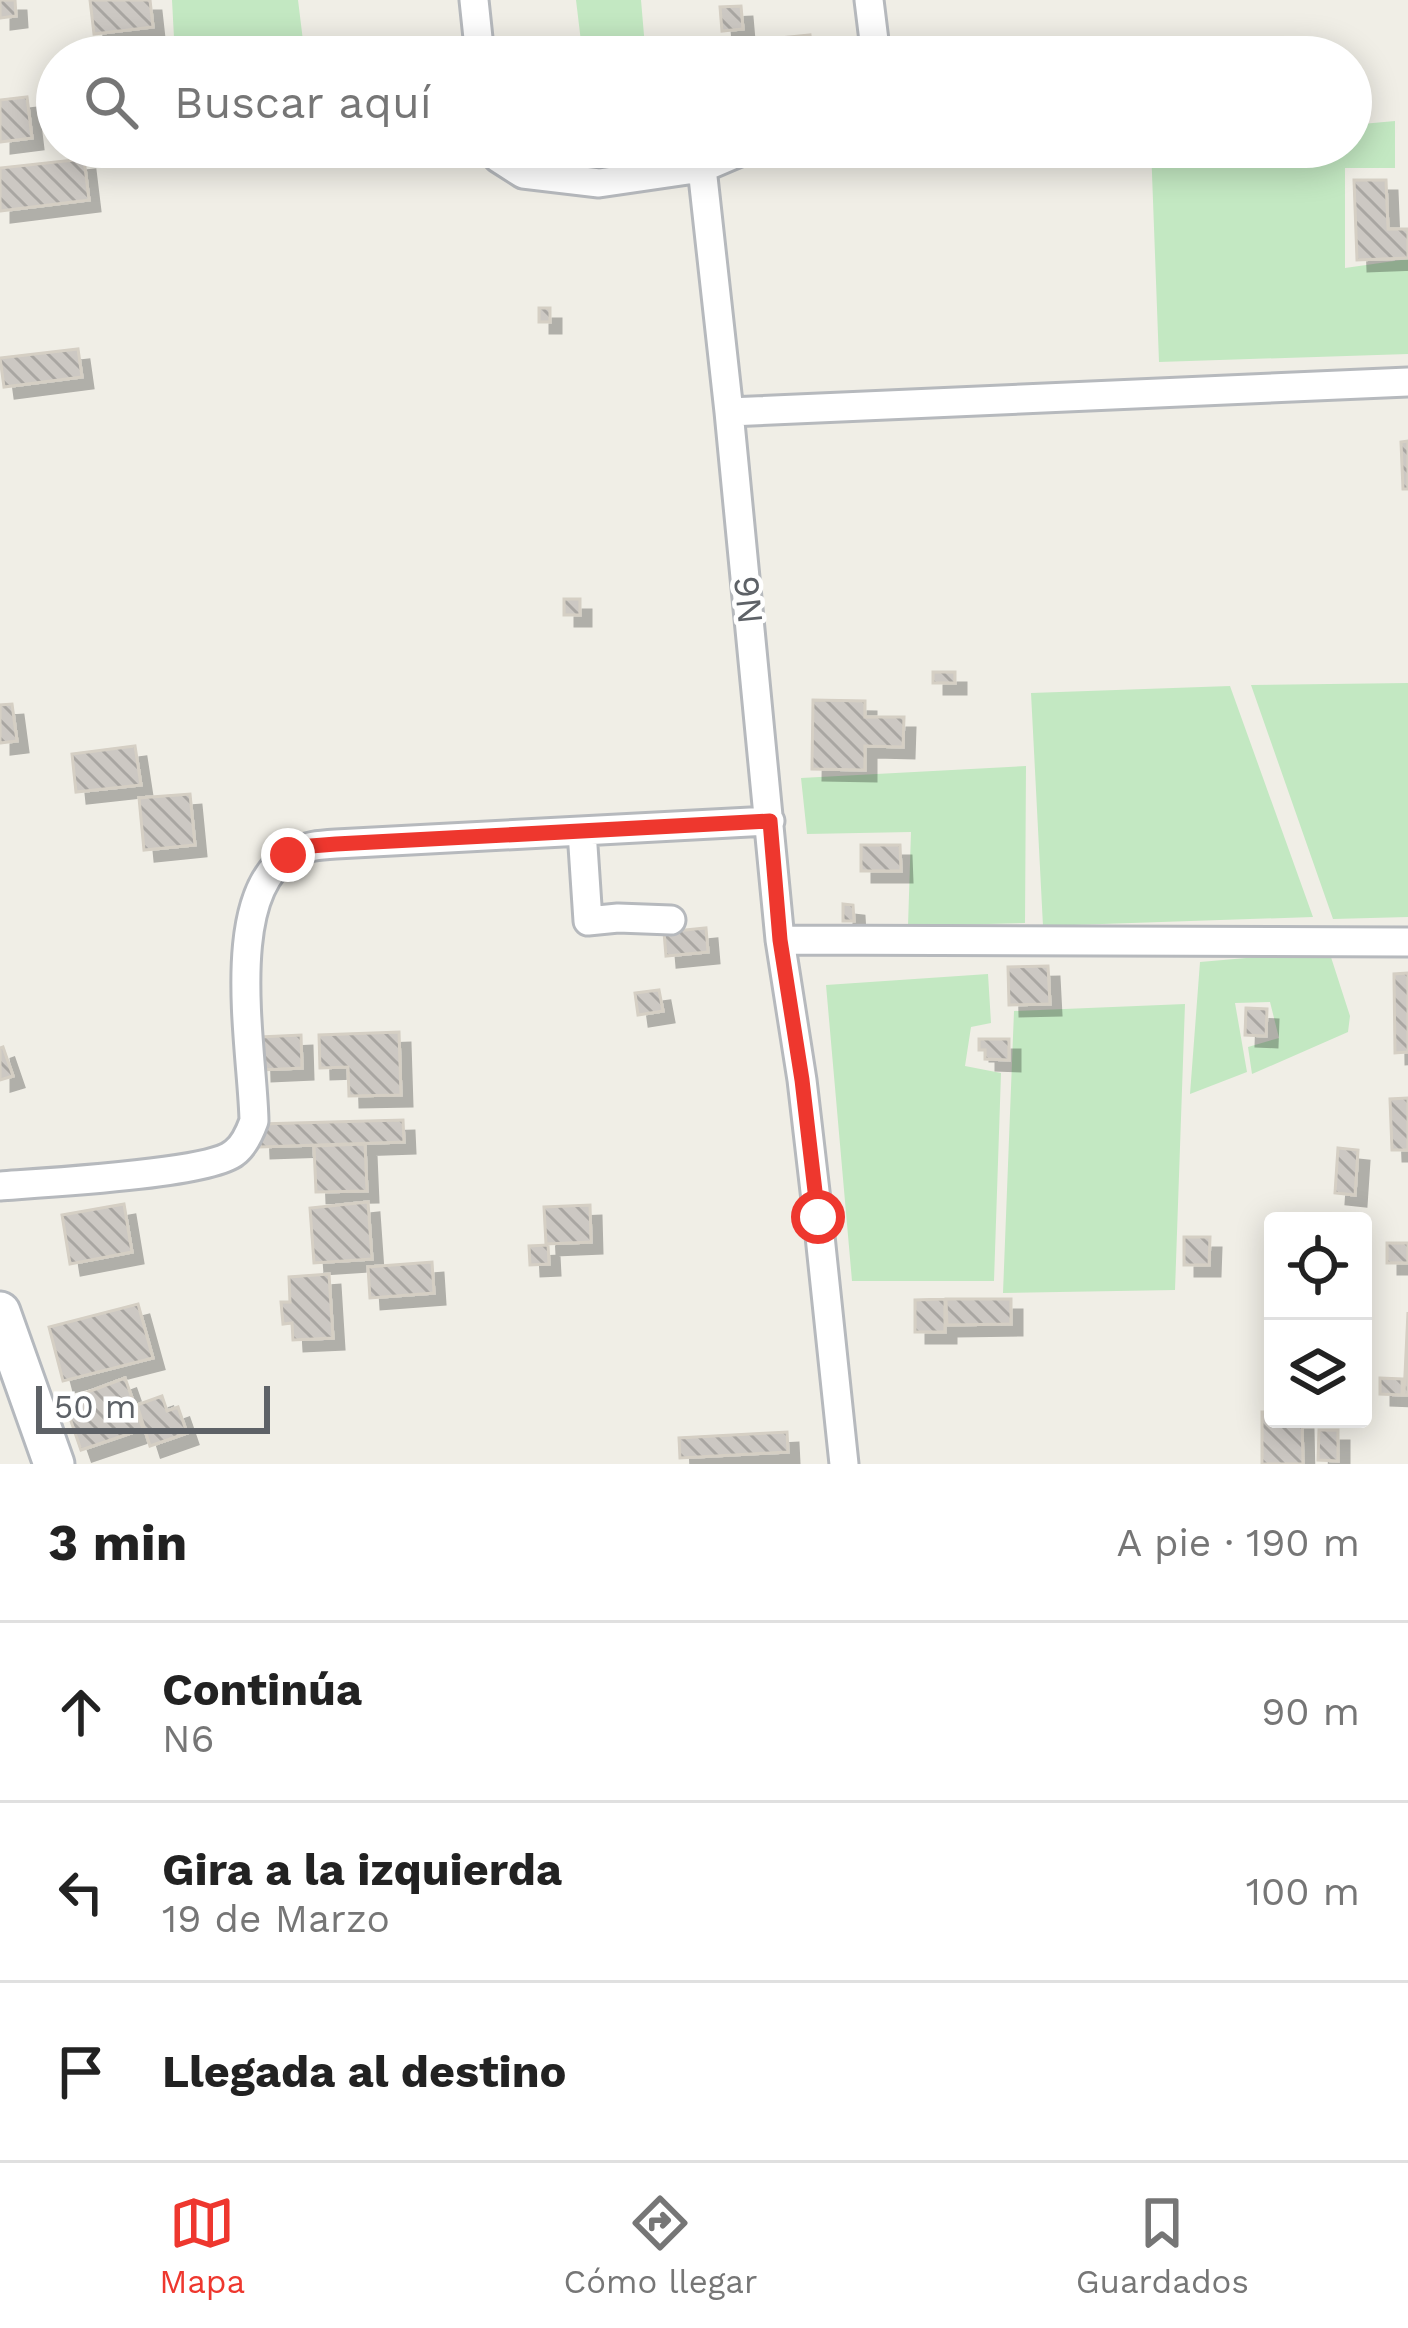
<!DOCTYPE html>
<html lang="es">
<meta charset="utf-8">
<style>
body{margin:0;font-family:"Work Sans",sans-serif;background:#f6f6f6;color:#222}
.controls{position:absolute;right:36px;bottom:36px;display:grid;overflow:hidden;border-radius:12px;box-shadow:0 6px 30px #0003}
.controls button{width:108px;height:108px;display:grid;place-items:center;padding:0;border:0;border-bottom:3px solid #e0e0e0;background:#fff;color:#222;font:60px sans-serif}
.scale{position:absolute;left:36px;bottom:30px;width:234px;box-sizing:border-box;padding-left:12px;border:6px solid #5e6267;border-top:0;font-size:33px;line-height:42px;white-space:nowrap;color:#5e6267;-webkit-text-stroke:9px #fff;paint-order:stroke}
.stop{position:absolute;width:36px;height:36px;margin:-27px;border:9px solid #ee372e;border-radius:50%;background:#fff}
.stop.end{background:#ee372e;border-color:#fff;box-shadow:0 3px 12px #0008}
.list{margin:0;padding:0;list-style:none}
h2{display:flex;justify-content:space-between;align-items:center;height:156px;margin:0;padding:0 48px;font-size:51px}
h2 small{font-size:39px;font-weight:400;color:#767676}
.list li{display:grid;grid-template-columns:78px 1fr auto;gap:36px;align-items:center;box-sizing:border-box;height:180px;padding:0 48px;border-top:3px solid #e0e0e0}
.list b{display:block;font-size:45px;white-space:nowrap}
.list p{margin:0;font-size:39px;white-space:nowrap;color:#767676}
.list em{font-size:39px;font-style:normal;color:#767676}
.icon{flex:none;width:66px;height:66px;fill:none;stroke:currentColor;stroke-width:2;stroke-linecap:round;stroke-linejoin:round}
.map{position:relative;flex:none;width:1408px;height:1464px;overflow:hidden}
.search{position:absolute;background:#fff;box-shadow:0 6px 30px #0003;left:36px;right:36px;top:36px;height:132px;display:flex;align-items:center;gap:30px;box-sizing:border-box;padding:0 42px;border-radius:66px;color:#767676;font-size:45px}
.sheet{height:696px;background:#fff}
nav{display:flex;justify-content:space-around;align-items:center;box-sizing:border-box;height:168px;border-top:3px solid #e0e0e0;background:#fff;font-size:33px;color:#767676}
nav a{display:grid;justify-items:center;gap:6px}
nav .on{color:#ee372e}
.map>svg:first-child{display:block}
</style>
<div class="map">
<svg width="1408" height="1464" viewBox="0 0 1408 1464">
<defs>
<pattern id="building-back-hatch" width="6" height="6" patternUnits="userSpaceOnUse" patternTransform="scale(3)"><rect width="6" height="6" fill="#ccc8c3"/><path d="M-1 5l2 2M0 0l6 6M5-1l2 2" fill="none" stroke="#a9a6a2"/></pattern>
<filter id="shadow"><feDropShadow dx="11" dy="11" stdDeviation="0" flood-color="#0004"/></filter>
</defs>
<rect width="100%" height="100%" fill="#f0eee6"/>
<!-- grass -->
<path fill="#c3e8c2" d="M 172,0 L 298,0 L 305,57 L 175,57 Z
M 576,0 L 641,0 L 645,47 L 582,50 Z
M 1395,121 L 1395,168 L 1345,168 L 1345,268 L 1408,259 L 1408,354 L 1159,362 L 1151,147 L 1351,147 L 1351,125 Z
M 1408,683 L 1408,917 L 1333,919 L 1251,685 Z
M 1230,686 L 1313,917 L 1043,926 L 1031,693 Z
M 1026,766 L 1025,923 L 908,926 L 911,832 L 807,834 L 801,778 Z
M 1329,951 L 1350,1016 L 1348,1032 L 1252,1074 L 1248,1047 L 1279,1038 L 1270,1002 L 1235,1003 L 1247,1072 L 1190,1094 L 1200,962 Z
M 988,974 L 991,1023 L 971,1027 L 965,1066 L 1001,1073 L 994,1281 L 852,1281 L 826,985 Z
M 1185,1004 L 1175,1290 L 1003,1293 L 1014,1011 Z"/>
<!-- building -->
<path fill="url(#building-back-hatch)" stroke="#d5cfc4" stroke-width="3" filter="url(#shadow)" d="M 0,0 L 15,0 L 16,16 L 0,18 Z
M 90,0 L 150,0 L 153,27 L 94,34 Z
M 741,6 L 743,29 L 722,31 L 720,7 Z
M 810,35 L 812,57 L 761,57 L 759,40 Z
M 688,38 L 690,57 L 653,57 L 651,42 Z
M 635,53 L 635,57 L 585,57 L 585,55 Z
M 27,97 L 32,138 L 0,142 L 0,100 Z
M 84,159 L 89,200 L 0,211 L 0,168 Z
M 1354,180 L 1386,180 L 1388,229 L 1408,229 L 1408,258 L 1357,260 Z
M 539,308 L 550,308 L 550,322 L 539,322 Z
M 78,349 L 82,377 L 4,387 L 0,358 Z
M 1408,441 L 1408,489 L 1403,489 L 1401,442 Z
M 564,599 L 580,599 L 580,615 L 564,615 Z
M 933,672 L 955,672 L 955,683 L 933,683 Z
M 813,700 L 865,701 L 865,717 L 904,717 L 903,747 L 865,746 L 865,770 L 812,769 Z
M 12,704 L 17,741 L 0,743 L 0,705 Z
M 135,746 L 141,785 L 76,792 L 72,754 Z
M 190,794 L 195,845 L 144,850 L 139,798 Z
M 861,845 L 900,845 L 901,871 L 861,871 Z
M 843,904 L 853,905 L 854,921 L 843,921 Z
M 706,928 L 708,952 L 666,956 L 664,932 Z
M 1048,966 L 1050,1004 L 1009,1005 L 1008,967 Z
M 1408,973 L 1408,1052 L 1395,1053 L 1394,974 Z
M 659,990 L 663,1011 L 638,1015 L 635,993 Z
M 1246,1008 L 1267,1009 L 1266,1036 L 1245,1035 Z
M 399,1032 L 401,1095 L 349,1096 L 348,1067 L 320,1068 L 319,1035 Z
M 301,1035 L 302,1068 L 261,1070 L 260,1037 Z
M 979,1039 L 1009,1039 L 1009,1060 L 985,1059 L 985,1050 L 979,1050 Z
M 3,1047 L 13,1076 L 0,1080 L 0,1048 Z
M 1408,1098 L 1408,1150 L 1392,1150 L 1390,1099 Z
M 403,1120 L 404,1142 L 260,1147 L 259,1124 Z
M 365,1144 L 367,1191 L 316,1192 L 314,1146 Z
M 1338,1148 L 1358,1150 L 1355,1195 L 1335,1193 Z
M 368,1202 L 372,1259 L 314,1263 L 310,1208 Z
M 124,1204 L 132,1252 L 70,1264 L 62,1215 Z
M 590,1205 L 591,1242 L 546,1244 L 544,1207 Z
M 1184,1237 L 1210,1237 L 1209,1265 L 1184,1265 Z
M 1387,1243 L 1408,1243 L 1408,1263 L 1387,1263 Z
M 548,1245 L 549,1264 L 530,1265 L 529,1246 Z
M 432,1262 L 434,1293 L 370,1298 L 368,1267 Z
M 329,1274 L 333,1338 L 293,1340 L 292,1323 L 283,1324 L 281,1302 L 290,1302 L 289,1277 Z
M 945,1299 L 945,1332 L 915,1332 L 915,1300 Z
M 946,1299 L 1011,1299 L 1011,1324 L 947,1325 Z
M 138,1304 L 153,1358 L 63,1381 L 49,1327 Z
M 1408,1312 L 1408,1395 L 1404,1395 Z
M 125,1378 L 143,1429 L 81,1450 L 64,1401 Z
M 1380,1378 L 1402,1379 L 1402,1395 L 1380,1394 Z
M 162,1396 L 167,1411 L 178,1407 L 187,1433 L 150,1446 L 137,1405 Z
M 1262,1412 L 1273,1412 L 1273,1419 L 1302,1419 L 1303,1464 L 1262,1464 Z
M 1319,1430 L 1338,1430 L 1338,1461 L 1318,1460 Z
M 787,1432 L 788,1452 L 680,1458 L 679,1438 Z"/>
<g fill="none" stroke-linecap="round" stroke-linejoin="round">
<!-- street casing -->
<g stroke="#b6b9bd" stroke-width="33">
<path id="street" d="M 474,0 L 480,57
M 869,0 L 876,57
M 495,147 L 498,158 L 523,174 L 599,183 L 702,168 L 751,147
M 702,168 L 729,412
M 582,831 L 588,921 L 618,918 L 671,920
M 780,940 L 1408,942
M 0,1186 C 40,1183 209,1174 234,1153 C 244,1146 250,1132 254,1121 C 253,1053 221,894 291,854 C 305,846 320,845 336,844 L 770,821
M 844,1464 L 818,1217 L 802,1080 L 780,940 L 729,412 L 1408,382"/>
</g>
<!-- secondary casing -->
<g stroke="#b5b9be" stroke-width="45">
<path id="secondary" d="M 0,1312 L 54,1464"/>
</g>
<!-- street -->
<use href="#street" stroke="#fff" stroke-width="27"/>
<!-- secondary -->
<use href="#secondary" stroke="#fff" stroke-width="39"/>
</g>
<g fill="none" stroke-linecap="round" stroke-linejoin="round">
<!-- route -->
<path stroke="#ee372e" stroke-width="15" d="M 288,855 L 311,846 L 336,844 L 770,821 L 780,940 L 802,1080 L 818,1217"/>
</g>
<g text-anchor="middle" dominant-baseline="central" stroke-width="9" stroke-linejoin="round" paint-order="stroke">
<!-- street labels -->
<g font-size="36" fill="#5e6267" stroke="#fff">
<text transform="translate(748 600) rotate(-96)">N6</text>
</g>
</g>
</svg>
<div class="controls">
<button><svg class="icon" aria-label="locate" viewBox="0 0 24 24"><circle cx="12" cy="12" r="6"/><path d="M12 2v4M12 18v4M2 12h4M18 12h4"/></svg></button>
<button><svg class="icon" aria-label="layers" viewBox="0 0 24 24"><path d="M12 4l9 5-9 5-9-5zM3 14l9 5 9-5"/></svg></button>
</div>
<div class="scale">50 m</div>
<div class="stop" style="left:818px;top:1217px"></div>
<div class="stop end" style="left:288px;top:855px"></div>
<div class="search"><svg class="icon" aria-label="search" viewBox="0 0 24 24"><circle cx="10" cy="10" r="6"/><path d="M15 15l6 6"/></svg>Buscar aquí</div>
</div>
<section class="sheet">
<h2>3 min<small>A pie · 190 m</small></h2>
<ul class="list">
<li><svg class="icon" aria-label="ahead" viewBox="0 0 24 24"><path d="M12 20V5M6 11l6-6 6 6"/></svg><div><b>Continúa</b><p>N6</p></div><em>90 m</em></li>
<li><svg class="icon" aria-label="left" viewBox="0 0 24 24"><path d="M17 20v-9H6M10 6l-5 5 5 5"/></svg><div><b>Gira a la izquierda</b><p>19 de Marzo</p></div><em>100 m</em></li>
<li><svg class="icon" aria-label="arrive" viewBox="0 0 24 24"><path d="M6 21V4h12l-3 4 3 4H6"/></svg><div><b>Llegada al destino</b></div></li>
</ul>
</section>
<nav>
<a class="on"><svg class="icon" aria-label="map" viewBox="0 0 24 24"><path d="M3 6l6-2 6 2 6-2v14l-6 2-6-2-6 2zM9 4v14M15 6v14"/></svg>Mapa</a>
<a><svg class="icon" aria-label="directions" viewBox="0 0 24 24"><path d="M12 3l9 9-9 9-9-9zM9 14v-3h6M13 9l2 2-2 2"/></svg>Cómo llegar</a>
<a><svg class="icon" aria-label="saved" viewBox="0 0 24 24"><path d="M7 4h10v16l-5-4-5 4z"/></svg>Guardados</a>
</nav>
